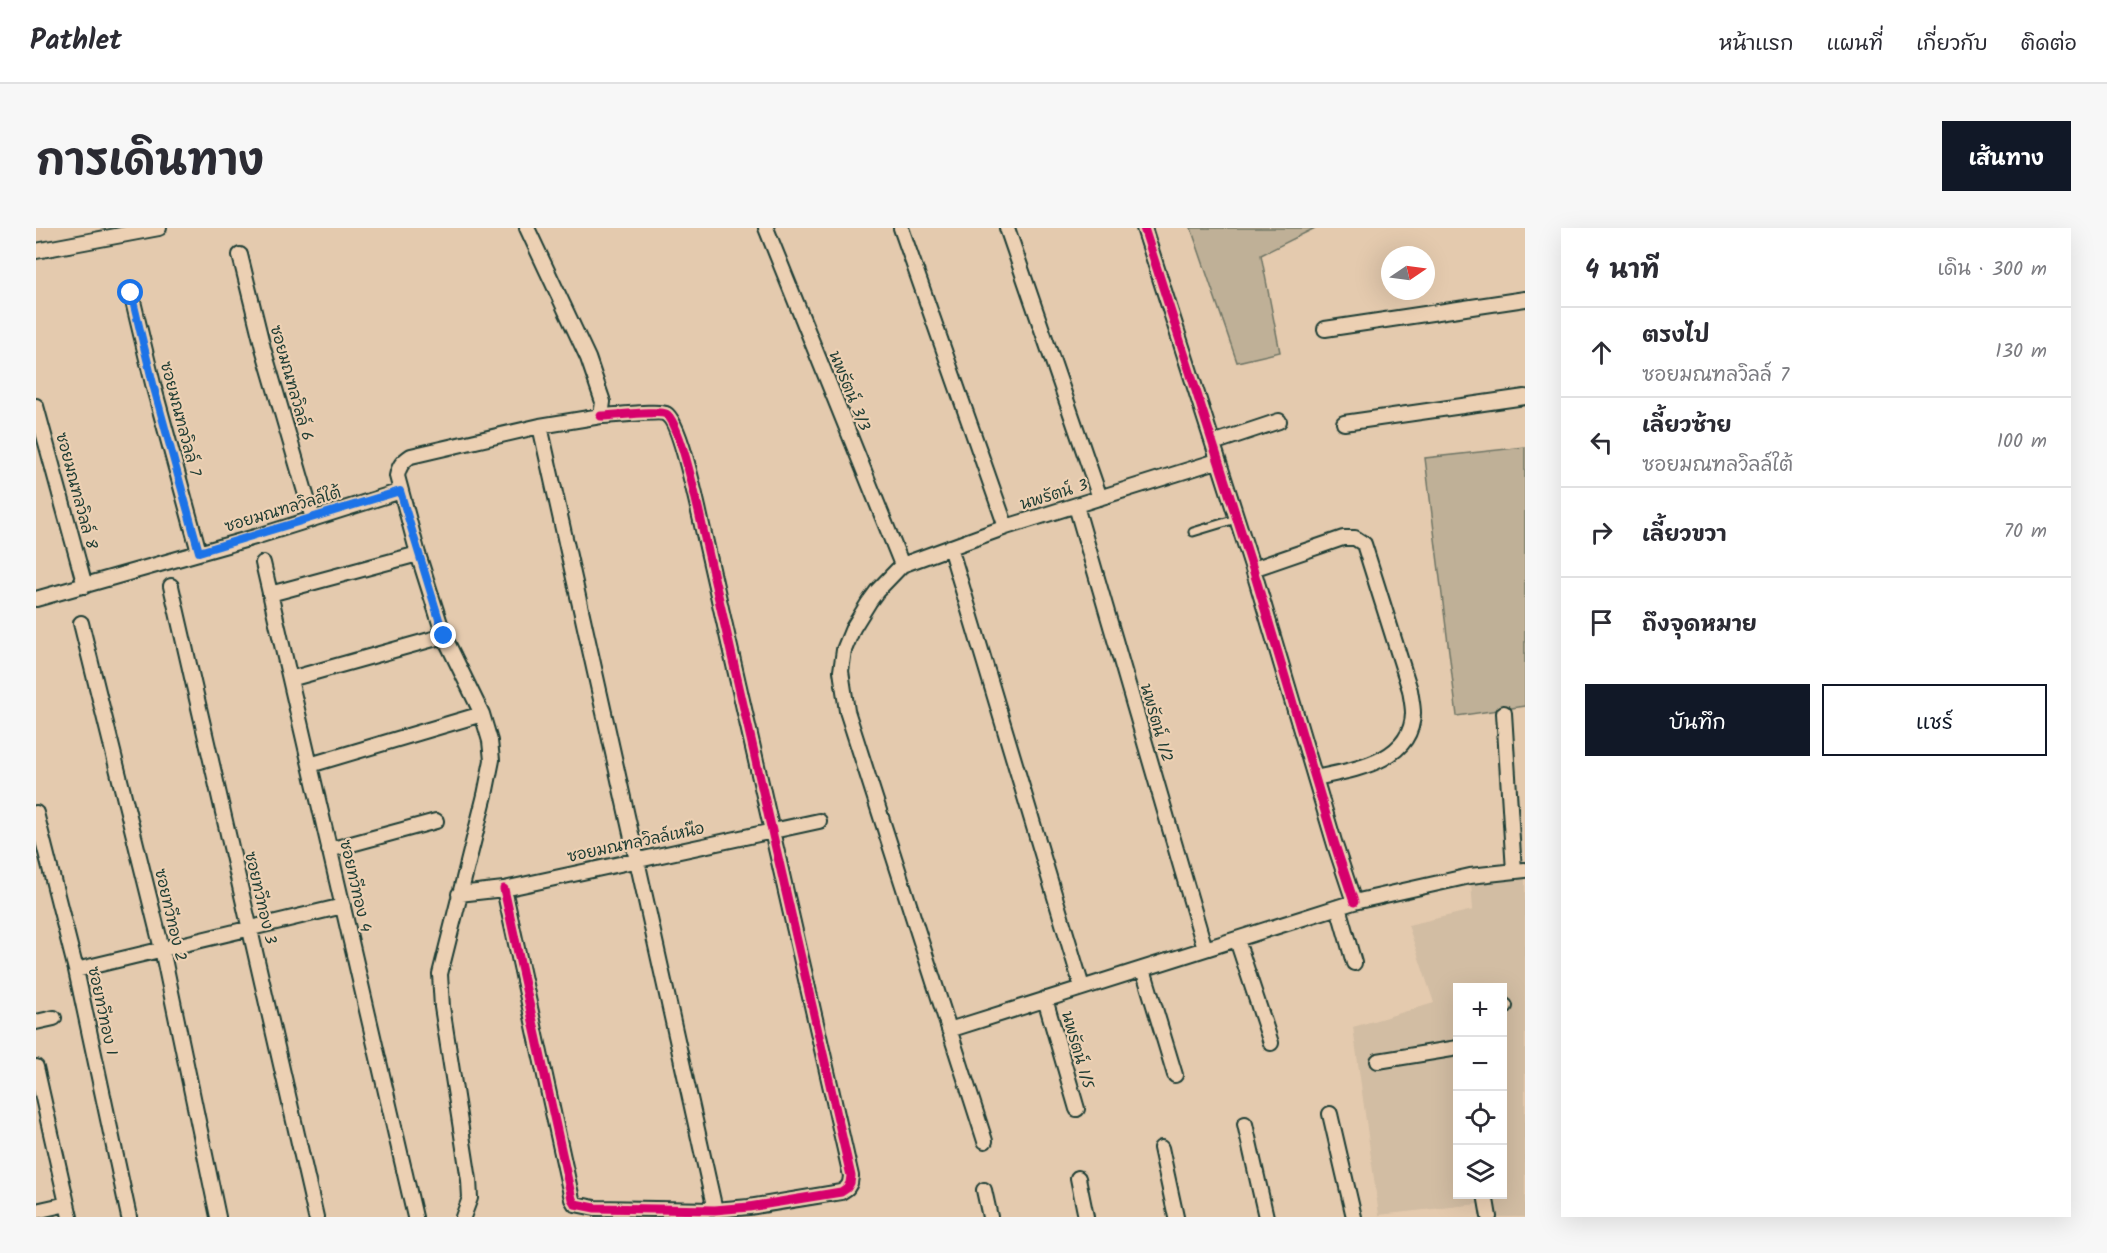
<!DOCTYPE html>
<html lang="th">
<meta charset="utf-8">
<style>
body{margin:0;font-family:Kalam,"Playpen Sans Thai",sans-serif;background:#f7f7f7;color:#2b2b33}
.controls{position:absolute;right:18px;bottom:18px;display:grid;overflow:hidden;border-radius:0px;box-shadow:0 6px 24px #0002}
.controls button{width:54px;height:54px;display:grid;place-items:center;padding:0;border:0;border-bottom:2px solid #e1e1e2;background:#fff;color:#2b2b33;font:30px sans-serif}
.compass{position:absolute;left:1345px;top:18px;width:54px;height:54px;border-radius:50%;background:#fff;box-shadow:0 6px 24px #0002;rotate:77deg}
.stop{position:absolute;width:18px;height:18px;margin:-14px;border:4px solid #1a73e8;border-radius:50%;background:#fff}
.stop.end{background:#1a73e8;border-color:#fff;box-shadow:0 2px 6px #0008}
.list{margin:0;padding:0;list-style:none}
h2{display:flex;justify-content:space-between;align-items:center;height:78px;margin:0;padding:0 24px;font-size:26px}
h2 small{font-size:20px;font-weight:400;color:#7c7c81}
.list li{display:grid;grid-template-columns:39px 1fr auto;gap:18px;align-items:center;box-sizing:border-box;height:90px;padding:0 24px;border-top:2px solid #e1e1e2}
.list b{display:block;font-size:22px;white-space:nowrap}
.list p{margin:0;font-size:20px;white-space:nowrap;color:#7c7c81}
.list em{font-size:20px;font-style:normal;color:#7c7c81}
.actions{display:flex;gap:12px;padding:18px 24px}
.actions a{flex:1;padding:14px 0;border:2px solid #111827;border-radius:0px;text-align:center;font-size:21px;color:#111827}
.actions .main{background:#111827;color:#fff}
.icon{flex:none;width:33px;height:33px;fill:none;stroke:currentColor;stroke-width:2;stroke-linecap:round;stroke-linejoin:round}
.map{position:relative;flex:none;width:1489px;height:989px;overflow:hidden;border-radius:0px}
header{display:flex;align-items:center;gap:36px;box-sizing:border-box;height:84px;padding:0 30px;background:#fff;border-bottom:2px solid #e1e1e2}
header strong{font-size:28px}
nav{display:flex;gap:33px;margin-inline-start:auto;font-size:21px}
.intro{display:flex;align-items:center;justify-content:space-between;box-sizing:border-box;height:144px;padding:0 36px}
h1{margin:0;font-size:42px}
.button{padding:15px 27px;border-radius:0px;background:#111827;color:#fff;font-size:21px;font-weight:700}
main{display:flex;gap:36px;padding:0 36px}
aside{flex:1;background:#fff;border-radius:0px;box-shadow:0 6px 24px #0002}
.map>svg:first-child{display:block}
</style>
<header>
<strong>Pathlet</strong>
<nav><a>หน้าแรก</a><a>แผนที่</a><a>เกี่ยวกับ</a><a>ติดต่อ</a></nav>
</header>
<div class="intro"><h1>การเดินทาง</h1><a class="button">เส้นทาง</a></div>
<main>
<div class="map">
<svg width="1489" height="989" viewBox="0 0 1489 989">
<rect width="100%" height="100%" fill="#e4caae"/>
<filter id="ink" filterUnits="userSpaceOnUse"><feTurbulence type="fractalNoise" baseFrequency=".0167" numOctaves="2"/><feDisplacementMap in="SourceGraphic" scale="12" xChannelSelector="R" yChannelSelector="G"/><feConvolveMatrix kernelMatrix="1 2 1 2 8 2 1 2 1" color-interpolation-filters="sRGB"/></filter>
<g filter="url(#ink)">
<!-- built -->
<path fill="#d2bda3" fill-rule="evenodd" d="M 1489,635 L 1489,989 L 1444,989 L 1442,976 L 1343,987 L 1317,799 L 1398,775 L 1372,697 L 1437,682 L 1434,640 ZM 1422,760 L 1466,760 L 1466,966 L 1422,966 Z"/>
<!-- green -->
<path fill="#bfb097" stroke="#6f7666" stroke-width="1.5" d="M 1155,0 L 1279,0 L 1225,27 L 1244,124 L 1201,134 Z
M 1489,219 L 1489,478 L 1421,488 L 1389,230 Z"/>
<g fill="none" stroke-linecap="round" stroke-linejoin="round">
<!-- lane casing -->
<g stroke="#1f3d34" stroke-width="11">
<path id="lane" d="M 1157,304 L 1200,291"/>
</g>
<!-- street casing -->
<g stroke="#1f3d34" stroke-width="18">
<path id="street" d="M 730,0 L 866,337
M 865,0 L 970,299
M 971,0 L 1064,270
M 1108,0 L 1217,341 L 1299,617 L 1318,674
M 0,23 L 123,0
M 204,27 L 227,120 L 277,291
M 95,65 L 118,160 L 163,324
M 1289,101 L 1489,71
M 0,178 L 49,358
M 1308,195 L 1489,169
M 504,198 L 679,982
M 1177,215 L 1243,193
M 1040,278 L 1169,721
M 914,319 L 1046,759
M 227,335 L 379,989
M 1217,341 L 1307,310 L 1319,310 L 1328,316 L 1374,462 C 1375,469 1377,478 1377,485 C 1376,535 1315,542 1279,550
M 135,358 L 280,989
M 234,366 L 382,326
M 0,371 L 219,309 L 365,263
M 45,395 L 126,721 L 182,989
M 254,451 L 408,408
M 1468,485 L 1478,643
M 274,537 L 446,486
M 0,585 L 40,742 L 93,989
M 293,622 L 400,593
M 468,661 L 536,971 L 539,976 L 559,980 L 679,982 L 713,979 L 805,964 L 811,960 L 814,955 L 815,948 L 668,306 C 663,286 645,194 630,186 C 624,182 576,188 565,188
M 423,666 L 468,661 L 783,593
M 1302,679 L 1318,735
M 1201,712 L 1235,815
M 1107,741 L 1139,847
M 40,742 L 307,678
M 1009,771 L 1041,881
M 1466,779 L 1469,778
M 0,794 L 18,790
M 913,802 L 1318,674 L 1434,648 L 1489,642
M 1342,833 L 1422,820
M 0,839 L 34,989
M 1294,886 L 1318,989
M 1209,896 L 1230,989
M 949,913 L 811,483 L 805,443 L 808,422 L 817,400 L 833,374 L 841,363 L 866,337 L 970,299 L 1181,233
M 1125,920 L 1140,989
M 1042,950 L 1050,989
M 948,962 L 954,989
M 1449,966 L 1453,989
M 0,983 L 31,976
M 427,989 L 434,970 L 433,952 L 406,779 L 404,746 L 449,567 L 456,532 L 454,513 L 446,486 L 408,408 L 382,326 L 361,248 C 363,238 366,234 375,228 L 504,198 L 565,188 L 567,174 L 552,130 L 491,0"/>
</g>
<!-- lane -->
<use href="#lane" stroke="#ecd0b3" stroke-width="7"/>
<!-- street -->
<use href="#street" stroke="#ecd0b3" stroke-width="14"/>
<!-- cycleway casing -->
<g stroke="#ecd0b3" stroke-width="13">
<path id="cycleway" d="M 1108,0 L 1217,341 L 1299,617 L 1318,674
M 468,661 L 536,971 L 539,976 L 559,980 L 679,982 L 713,979 L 805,964 L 811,960 L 814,955 L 815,948 L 668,306 C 663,286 645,194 630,186 C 624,182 576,188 565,188"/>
</g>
<!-- cycleway -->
<use href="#cycleway" stroke="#d6006c" stroke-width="9"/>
</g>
</g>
<g fill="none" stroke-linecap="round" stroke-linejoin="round" filter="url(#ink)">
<!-- route -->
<path stroke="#1a73e8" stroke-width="8" d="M 95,65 L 118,160 L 163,324 L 364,263 L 408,408"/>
</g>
<g text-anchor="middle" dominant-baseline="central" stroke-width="4.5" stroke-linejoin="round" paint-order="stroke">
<!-- street labels -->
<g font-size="16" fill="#1f3d34" stroke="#ecd0b3">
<text transform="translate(255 155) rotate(74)">ซอยมณฑลวิลล์ 6</text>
<text transform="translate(813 163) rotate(68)">นพรัตน์ 3/3</text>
<text transform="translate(144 191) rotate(75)">ซอยมณฑลวิลล์ 7</text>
<text transform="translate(40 263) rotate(75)">ซอยมณฑลวิลล์ 8</text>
<text transform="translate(1018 267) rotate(-17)">นพรัตน์ 3</text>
<text transform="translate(247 282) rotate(-17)">ซอยมณฑลวิลล์ใต้</text>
<text transform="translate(1120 495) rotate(74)">นพรัตน์ 1/2</text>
<text transform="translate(600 615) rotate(-12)">ซอยมณฑลวิลล์เหนือ</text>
<text transform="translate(319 658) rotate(77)">ซอยทวีทอง 4</text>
<text transform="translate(224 670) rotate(77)">ซอยทวีทอง 3</text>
<text transform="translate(134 687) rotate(77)">ซอยทวีทอง 2</text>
<text transform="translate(66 783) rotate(78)">ซอยทวีทอง 1</text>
<text transform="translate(1041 822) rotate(74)">นพรัตน์ 1/5</text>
</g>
</g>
</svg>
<div class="controls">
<button>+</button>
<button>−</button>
<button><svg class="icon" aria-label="locate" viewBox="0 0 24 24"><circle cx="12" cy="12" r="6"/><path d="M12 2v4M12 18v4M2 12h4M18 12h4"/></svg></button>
<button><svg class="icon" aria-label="layers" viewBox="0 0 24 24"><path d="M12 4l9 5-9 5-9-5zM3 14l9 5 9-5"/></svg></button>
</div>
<svg class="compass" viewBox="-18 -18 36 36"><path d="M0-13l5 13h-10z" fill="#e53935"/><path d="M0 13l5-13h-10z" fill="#7c7c81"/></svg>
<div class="stop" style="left:95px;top:65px"></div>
<div class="stop end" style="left:408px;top:408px"></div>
</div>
<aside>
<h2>4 นาที<small>เดิน · 300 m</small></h2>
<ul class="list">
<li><svg class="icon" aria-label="ahead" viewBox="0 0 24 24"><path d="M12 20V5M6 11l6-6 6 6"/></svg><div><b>ตรงไป</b><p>ซอยมณฑลวิลล์ 7</p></div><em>130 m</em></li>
<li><svg class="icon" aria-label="left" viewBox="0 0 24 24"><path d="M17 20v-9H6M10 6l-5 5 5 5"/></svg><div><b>เลี้ยวซ้าย</b><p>ซอยมณฑลวิลล์ใต้</p></div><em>100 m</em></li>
<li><svg class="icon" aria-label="right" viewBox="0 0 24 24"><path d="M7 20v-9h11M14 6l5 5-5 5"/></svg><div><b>เลี้ยวขวา</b></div><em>70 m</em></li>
<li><svg class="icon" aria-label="arrive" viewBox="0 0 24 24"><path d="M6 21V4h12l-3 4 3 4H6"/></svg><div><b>ถึงจุดหมาย</b></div></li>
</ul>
<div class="actions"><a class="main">บันทึก</a><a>แชร์</a></div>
</aside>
</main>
